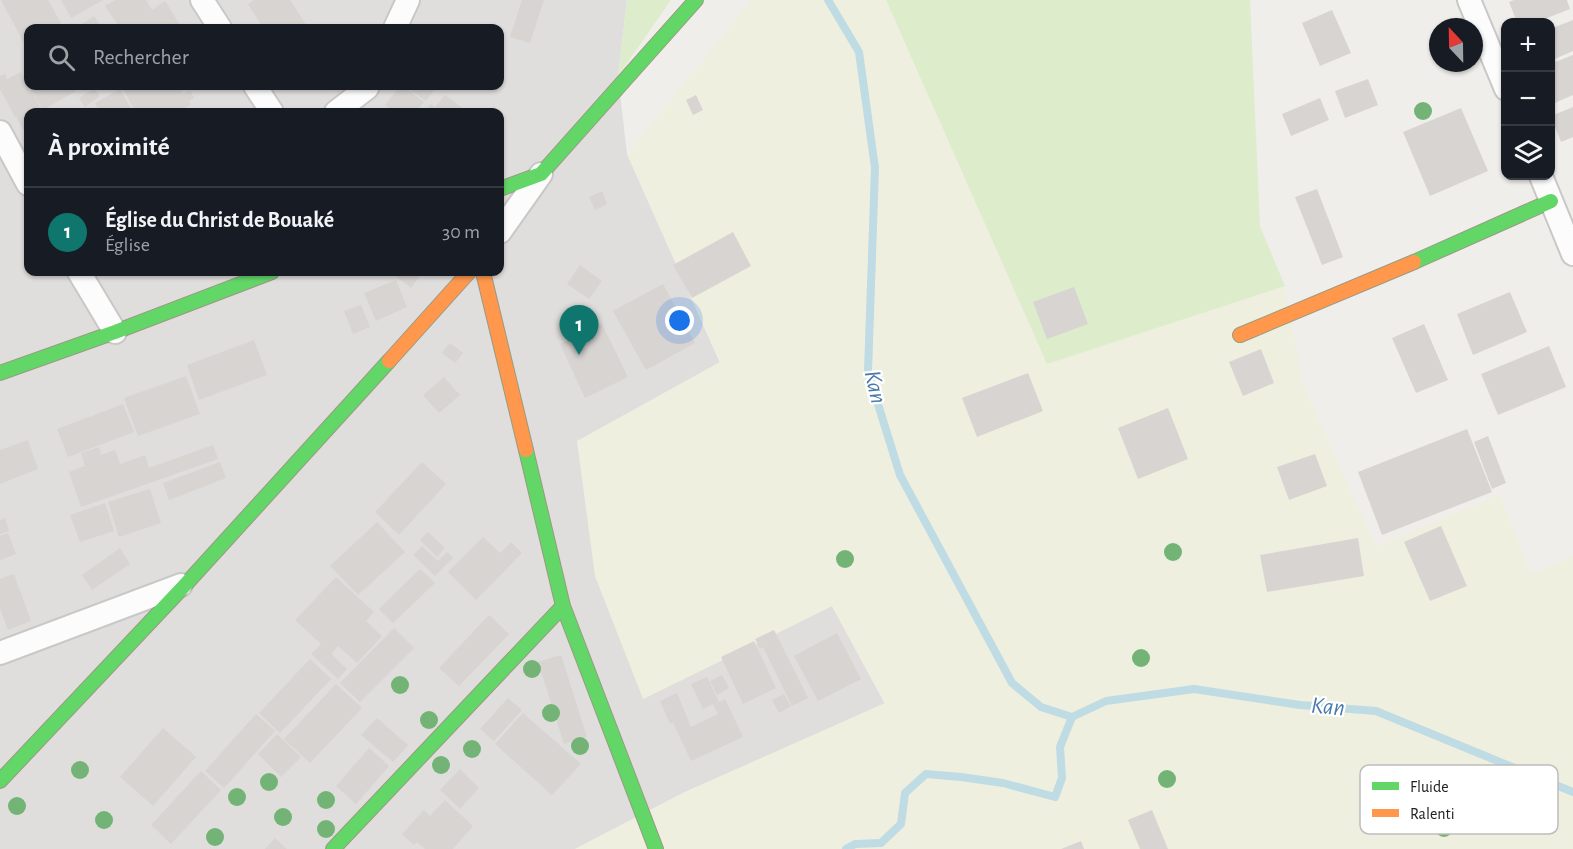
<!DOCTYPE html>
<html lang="fr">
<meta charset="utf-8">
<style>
body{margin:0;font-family:"Alegreya Sans",sans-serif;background:#20242c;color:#f1f3f6}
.controls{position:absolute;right:18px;top:18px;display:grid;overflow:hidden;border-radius:12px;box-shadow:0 2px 4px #0004}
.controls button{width:54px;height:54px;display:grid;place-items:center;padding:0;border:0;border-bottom:2px solid #363941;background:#171b24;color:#f1f3f6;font:30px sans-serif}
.compass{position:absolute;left:1429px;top:18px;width:54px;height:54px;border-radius:50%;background:#171b24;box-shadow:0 2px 4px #0004;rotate:338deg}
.you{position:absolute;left:680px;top:321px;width:21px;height:21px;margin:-15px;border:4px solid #fff;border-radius:50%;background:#1a73e8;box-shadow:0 0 0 9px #1a73e833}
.badge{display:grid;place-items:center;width:39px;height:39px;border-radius:50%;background:#0f766e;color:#fff;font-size:20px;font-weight:700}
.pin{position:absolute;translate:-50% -50px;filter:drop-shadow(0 2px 3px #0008)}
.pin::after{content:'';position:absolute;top:32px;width:21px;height:18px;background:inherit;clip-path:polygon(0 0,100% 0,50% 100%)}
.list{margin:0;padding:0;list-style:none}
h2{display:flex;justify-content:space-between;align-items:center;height:78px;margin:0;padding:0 24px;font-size:26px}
h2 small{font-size:20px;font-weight:400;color:#9ea1a6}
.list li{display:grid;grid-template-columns:39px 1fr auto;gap:18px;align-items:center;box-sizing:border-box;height:90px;padding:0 24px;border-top:2px solid #363941}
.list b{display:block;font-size:22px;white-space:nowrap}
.list p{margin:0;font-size:20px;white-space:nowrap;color:#9ea1a6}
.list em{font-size:20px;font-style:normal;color:#9ea1a6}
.icon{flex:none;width:33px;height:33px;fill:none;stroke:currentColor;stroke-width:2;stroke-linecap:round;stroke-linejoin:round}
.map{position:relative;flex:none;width:1573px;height:849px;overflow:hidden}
.search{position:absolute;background:#171b24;box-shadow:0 2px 4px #0004;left:24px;top:24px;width:480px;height:66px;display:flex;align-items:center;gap:15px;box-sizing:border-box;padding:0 21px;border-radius:12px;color:#9ea1a6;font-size:22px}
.panel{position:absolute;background:#171b24;box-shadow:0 2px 4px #0004;left:24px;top:108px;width:480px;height:168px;border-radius:12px}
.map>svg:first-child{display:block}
</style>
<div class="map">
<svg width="1573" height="849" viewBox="0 0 1573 849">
<rect width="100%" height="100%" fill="#f0eeeb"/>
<!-- residential -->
<path fill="#dfdedc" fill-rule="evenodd" d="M 0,0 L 627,0 L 618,76 L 627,154 L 720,363 L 578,441 L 643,699 L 832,606 L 885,704 L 685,792 L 575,849 L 0,849 ZM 28,28 L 500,28 L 500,86 L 28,86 ZM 28,112 L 500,112 L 500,272 L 28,272 Z"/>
<!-- farmland -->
<path fill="#efefdf" d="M 751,0 L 886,0 L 1047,364 L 1285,286 L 1303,384 L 1376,547 L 1500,494 L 1530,574 L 1573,557 L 1573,849 L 575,849 L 685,792 L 885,703 L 832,606 L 643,699 L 595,576 L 577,441 L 720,362 L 627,154 Z"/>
<!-- grass -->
<path fill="#ddeccb" d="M 627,0 L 671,0 L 618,76 Z
M 886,0 L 1250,0 L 1260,226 L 1285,286 L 1047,364 Z"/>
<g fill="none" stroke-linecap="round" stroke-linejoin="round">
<!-- stream -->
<path stroke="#bfdbe3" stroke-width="8" d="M 828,0 L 859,52 L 875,168 L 868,372 L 900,475 L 1012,683 L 1041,707 L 1072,717
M 846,849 L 855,844 L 881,843 L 901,824 L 905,793 L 926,774 L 961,777 L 1003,783 L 1055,797 L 1062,778 L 1060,747 L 1072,717 L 1106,701 L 1194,689 L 1300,705 L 1376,711 L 1573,792"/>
</g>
<!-- building -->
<path fill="#d7d4d2" d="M 1,0 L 48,0 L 61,23 L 51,28 L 28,28 L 28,40 L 24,43 Z
M 61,0 L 103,0 L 71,18 Z
M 115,0 L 146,0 L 152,10 L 165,1 L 182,28 L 120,28 L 105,6 Z
M 254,0 L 290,0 L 308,28 L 263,28 L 248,4 Z
M 522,0 L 544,0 L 530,43 L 510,37 Z
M 1514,0 L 1567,0 L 1570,9 L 1537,22 L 1517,22 L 1509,2 Z
M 1332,10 L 1351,53 L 1320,66 L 1302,23 Z
M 94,16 L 102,28 L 81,28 L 79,26 Z
M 1573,20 L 1573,51 L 1550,61 L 1550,29 Z
M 1573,55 L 1573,95 L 1550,105 L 1550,64 Z
M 21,72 L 43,112 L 28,112 L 28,127 L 23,130 L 16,116 L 15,117 L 0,89 L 0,76 L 5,74 L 7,79 Z
M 1368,79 L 1378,105 L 1345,118 L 1335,91 Z
M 29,86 L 73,86 L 76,91 L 43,110 Z
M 121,86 L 167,86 L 169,90 L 178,86 L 183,94 L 190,90 L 194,98 L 189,101 L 191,105 L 184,108 L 187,112 L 136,112 Z
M 400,86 L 403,86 L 424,102 L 415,112 L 395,112 L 385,105 Z
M 404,86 L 437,86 L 426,101 Z
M 94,88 L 100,96 L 85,107 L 79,98 Z
M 120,89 L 133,112 L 100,112 L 95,103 Z
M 445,95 L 468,112 L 424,112 L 431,104 L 435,107 Z
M 696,95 L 703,110 L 693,115 L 686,100 Z
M 1320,98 L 1329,120 L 1291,136 L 1282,114 Z
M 1573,107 L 1573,137 L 1561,142 L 1551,116 Z
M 1461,108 L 1488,171 L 1430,196 L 1403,132 Z
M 1317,189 L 1343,257 L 1322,265 L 1295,197 Z
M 602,191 L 607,204 L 595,210 L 589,197 Z
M 733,232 L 751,266 L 692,298 L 673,265 Z
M 580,265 L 602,281 L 589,299 L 567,284 Z
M 393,272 L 418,272 L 421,274 L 411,288 L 392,273 Z
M 396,280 L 407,307 L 376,321 L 364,293 Z
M 663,284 L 695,343 L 646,370 L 613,311 Z
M 1074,287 L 1088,324 L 1047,339 L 1033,302 Z
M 1510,292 L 1527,332 L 1473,355 L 1457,314 Z
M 361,305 L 370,327 L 353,334 L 344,311 Z
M 602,324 L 628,377 L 585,398 L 560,344 Z
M 1424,324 L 1448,380 L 1416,393 L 1392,338 Z
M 254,340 L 267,375 L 199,400 L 187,365 Z
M 450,343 L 463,353 L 455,363 L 442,353 Z
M 1549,346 L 1566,387 L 1498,415 L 1481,374 Z
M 1261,349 L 1274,383 L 1243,396 L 1229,362 Z
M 1028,373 L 1043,411 L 977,437 L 962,398 Z
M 186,376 L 200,414 L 138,436 L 124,398 Z
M 444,377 L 460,395 L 439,413 L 423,395 Z
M 123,404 L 134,432 L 68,457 L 57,429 Z
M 1168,408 L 1188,459 L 1138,479 L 1118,428 Z
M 1467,429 L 1492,492 L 1382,535 L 1358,472 Z
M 1488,436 L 1506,483 L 1492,489 L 1474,442 Z
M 28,440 L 38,469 L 0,484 L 0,450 Z
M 213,445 L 218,459 L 81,507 L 69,472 L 85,466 L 81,453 L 99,447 L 101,455 L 115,450 L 120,464 L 145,455 L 149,468 Z
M 1315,454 L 1327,486 L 1289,500 L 1277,467 Z
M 220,462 L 226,478 L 169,500 L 163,483 Z
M 422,462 L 446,484 L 399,535 L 375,512 Z
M 150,489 L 161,523 L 119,537 L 108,502 Z
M 105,503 L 114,531 L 80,542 L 70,515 Z
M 5,518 L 9,531 L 0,534 L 0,520 Z
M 377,522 L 405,552 L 358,595 L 330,566 Z
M 1441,526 L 1467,586 L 1430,601 L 1404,542 Z
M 428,532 L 445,548 L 437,557 L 420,540 Z
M 8,533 L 16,554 L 0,560 L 0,536 Z
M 483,537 L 500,553 L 511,542 L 522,553 L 476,600 L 448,572 Z
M 1358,538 L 1364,576 L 1267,592 L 1260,555 Z
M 422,546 L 438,561 L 447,552 L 453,558 L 435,576 L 413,555 Z
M 120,548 L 130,564 L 92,590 L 82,575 Z
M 420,569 L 435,583 L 393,623 L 379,609 Z
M 14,574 L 31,621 L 8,630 L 0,608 L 0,579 Z
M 336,577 L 374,612 L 366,621 L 382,636 L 357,663 L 338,646 L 331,654 L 323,646 L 347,669 L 338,679 L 311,654 L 321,644 L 295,620 Z
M 489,615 L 509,634 L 459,686 L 439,668 Z
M 394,628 L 414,648 L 360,702 L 340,683 Z
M 774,630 L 808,698 L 792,706 L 763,647 L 760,649 L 755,639 Z
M 837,633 L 861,679 L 818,701 L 794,656 Z
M 754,641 L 776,688 L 743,704 L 721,657 Z
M 561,655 L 587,737 L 564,744 L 538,662 Z
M 310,659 L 331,679 L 280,733 L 259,713 Z
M 722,675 L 729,688 L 717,695 L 710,681 Z
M 707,677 L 719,702 L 725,699 L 743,737 L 691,761 L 673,723 L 683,718 L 670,724 L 660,701 L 677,693 L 691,727 L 718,714 L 713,704 L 703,709 L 691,684 Z
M 336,684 L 362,708 L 310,763 L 284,739 Z
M 784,694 L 791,706 L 779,713 L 772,700 Z
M 508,698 L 522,710 L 494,741 L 480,729 Z
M 523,713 L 581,764 L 552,795 L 495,744 Z
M 256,714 L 275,731 L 224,788 L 205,771 Z
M 377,718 L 408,745 L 393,762 L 361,735 Z
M 163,728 L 196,757 L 153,806 L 120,777 Z
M 277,734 L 301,757 L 281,777 L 258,754 Z
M 369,748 L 389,766 L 356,804 L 336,786 Z
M 460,769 L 479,788 L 460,809 L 440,790 Z
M 201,771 L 221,790 L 171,844 L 151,825 Z
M 445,800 L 473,826 L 453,849 L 425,849 L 417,842 L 414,845 L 402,834 L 424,810 L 430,816 Z
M 1152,810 L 1168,849 L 1140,849 L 1128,820 Z
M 275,838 L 287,849 L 265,849 Z
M 1081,841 L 1084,849 L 1061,849 Z"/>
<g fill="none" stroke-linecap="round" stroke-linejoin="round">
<!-- street casing -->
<g stroke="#c9c8c7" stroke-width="26">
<path id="street" d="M 202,0 L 220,28
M 1469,0 L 1506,89
M 395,28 L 408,0
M 255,86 L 272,112
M 336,112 L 367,88 L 368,86
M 0,132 L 28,184
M 1541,176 L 1573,254
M 500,232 L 541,174
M 79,272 L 115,332
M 0,653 L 181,585"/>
</g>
<!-- fast casing -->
<g stroke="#999a82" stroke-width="16">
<path id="fast" d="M 500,189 L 541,174 L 696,0
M 1414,262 L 1551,201
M 0,373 L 115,332 L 272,272
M 526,450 L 563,606 L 656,849
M 0,781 L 186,584 L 389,361
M 333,849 L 563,606"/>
</g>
<!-- slow casing -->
<g stroke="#999a82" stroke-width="16">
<path id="slow" d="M 483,272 L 526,450
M 1240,335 L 1414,262
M 389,361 L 469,272"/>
</g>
<!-- street -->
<use href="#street" stroke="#fdfcfc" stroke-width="22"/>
<!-- fast -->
<use href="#fast" stroke="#63d668" stroke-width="14"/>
<!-- slow -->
<use href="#slow" stroke="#ff974d" stroke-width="14"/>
</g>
<!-- trees -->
<g fill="#73b476">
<circle cx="1423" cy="111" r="9"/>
<circle cx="1173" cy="552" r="9"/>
<circle cx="845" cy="559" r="9"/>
<circle cx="1141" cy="658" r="9"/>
<circle cx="532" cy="669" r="9"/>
<circle cx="400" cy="685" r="9"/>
<circle cx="551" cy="713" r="9"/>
<circle cx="429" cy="720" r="9"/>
<circle cx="580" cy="746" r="9"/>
<circle cx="472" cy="749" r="9"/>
<circle cx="441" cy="765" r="9"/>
<circle cx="80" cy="770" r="9"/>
<circle cx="1167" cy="779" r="9"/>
<circle cx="269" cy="782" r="9"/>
<circle cx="237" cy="797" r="9"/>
<circle cx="326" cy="800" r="9"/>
<circle cx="17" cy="806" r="9"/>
<circle cx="283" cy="817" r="9"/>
<circle cx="104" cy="820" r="9"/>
<circle cx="1444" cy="828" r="9"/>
<circle cx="326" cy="829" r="9"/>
<circle cx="215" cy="837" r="9"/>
</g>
<g text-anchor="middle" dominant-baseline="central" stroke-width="4.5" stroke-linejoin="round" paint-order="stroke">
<!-- water labels -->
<g font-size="24" font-style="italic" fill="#4a7aab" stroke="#fff">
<text transform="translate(875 387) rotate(77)">Kan</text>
<text transform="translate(1328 707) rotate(5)">Kan</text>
</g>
</g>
<!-- legend -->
<rect x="1360" y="765" width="198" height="69" rx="9" fill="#fff" stroke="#bdbdbd" stroke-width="1.5"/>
<rect x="1372" y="782" width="27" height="8" fill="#63d668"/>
<rect x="1372" y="809" width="27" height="8" fill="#ff974d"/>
<g font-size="16" fill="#222">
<text x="1410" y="792">Fluide</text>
<text x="1410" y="819">Ralenti</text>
</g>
</svg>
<div class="controls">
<button>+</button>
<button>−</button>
<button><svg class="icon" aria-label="layers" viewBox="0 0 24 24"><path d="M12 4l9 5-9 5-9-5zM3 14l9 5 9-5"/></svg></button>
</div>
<svg class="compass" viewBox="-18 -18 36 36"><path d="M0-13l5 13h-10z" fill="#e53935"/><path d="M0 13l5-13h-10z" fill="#9ea1a6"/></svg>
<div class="you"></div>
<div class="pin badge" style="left:579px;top:355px">1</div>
<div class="search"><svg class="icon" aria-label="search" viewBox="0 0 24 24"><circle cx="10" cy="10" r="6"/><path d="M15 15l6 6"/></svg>Rechercher</div>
<section class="panel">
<h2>À proximité<small></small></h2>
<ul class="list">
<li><span class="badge">1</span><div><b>Église du Christ de Bouaké</b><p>Église</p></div><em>30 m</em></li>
</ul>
</section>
</div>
